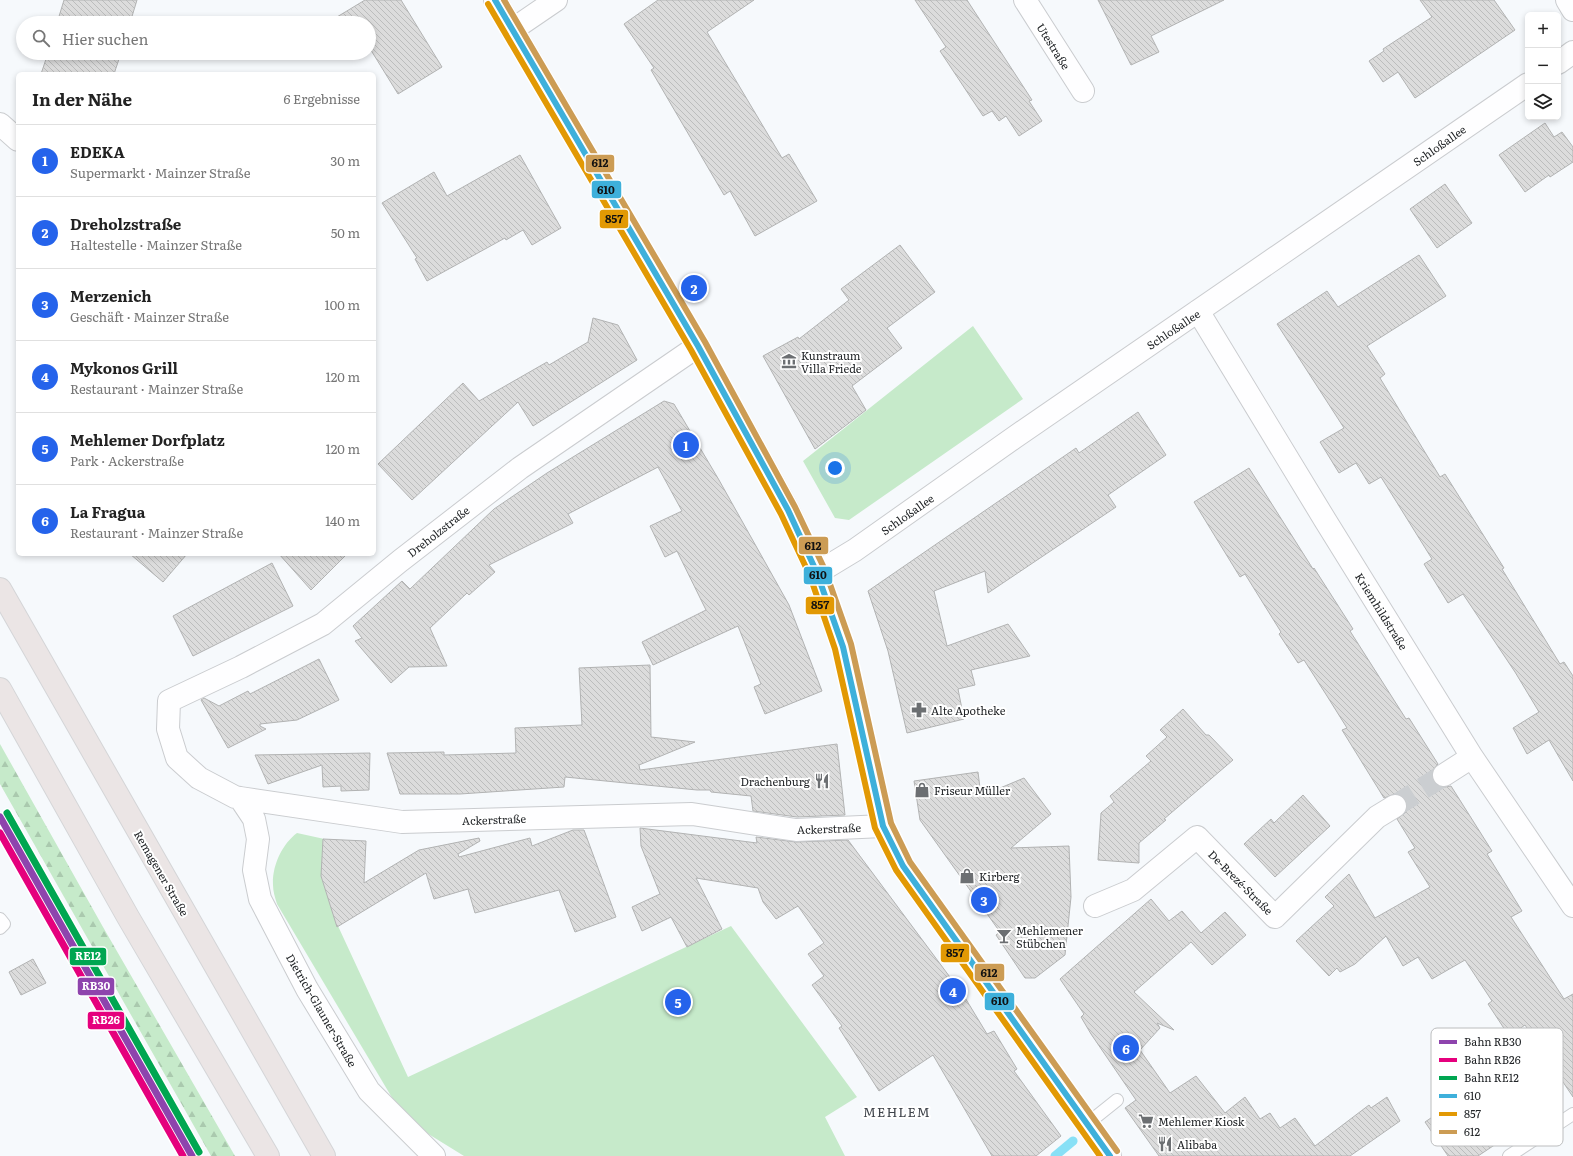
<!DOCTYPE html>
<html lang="de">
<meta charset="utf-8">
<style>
body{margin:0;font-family:Literata,serif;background:#f6f6f6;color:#222}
.controls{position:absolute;right:12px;top:12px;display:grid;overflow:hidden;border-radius:6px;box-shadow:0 2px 6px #0003}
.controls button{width:36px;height:36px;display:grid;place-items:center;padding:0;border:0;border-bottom:1px solid #e0e0e0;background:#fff;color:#222;font:20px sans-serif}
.you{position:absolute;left:835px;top:468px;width:14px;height:14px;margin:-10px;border:3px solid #fff;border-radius:50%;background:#1a73e8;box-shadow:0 0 0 6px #1a73e833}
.badge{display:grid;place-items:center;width:26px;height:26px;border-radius:50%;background:#2563eb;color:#fff;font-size:13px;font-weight:700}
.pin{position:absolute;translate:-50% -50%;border:2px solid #fff;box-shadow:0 1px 4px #0006}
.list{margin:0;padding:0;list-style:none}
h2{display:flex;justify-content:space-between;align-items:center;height:52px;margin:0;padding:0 16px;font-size:17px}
h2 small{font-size:13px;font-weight:400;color:#767676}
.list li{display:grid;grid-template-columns:26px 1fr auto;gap:12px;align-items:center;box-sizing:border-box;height:72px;padding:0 16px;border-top:1px solid #e0e0e0}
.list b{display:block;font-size:15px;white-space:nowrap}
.list p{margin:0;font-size:13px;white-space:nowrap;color:#767676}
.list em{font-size:13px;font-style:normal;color:#767676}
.icon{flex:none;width:22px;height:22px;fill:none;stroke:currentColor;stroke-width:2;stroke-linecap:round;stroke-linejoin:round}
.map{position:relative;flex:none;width:1573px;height:1156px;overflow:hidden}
.search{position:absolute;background:#fff;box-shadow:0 2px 6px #0003;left:16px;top:16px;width:360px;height:44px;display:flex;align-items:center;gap:10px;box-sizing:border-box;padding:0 14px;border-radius:22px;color:#767676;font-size:15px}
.panel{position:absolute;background:#fff;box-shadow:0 2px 6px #0003;left:16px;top:72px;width:360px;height:484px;border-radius:6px}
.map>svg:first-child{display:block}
</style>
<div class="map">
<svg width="1573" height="1156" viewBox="0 0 1573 1156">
<defs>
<pattern id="forest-firs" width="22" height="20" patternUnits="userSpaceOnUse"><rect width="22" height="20" fill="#c6eaca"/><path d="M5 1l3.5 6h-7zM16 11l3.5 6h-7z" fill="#aac9ae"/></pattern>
<pattern id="building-back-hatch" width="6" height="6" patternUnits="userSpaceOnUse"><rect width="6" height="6" fill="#dcdcdc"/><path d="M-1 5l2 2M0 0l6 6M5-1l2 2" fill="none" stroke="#bcbdbd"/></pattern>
</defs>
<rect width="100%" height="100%" fill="#f6f9fc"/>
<!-- forest -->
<path fill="url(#forest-firs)" d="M 0,744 L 103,927 L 235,1156 L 211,1156 L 0,784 Z"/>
<!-- green -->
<path fill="#c6eaca" d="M 973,326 L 1023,399 L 849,520 L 835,518 L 803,461 Z
M 297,833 L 329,840 L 327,877 L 338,926 L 408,1077 L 731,926 L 857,1097 L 825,1117 L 845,1156 L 464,1156 L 430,1135 L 408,1120 L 391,1096 L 277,904 C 275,898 273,891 273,885 C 272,866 282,844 297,833 Z"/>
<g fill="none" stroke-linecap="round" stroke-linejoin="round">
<!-- stream -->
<path stroke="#88e0f6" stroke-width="9" d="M 1055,1156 L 1073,1141"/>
</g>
<!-- building -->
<path fill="url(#building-back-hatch)" stroke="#b2b3b3" d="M 64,0 L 137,0 L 130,23 L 57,23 Z
M 365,0 L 401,0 L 442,67 L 398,94 L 369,47 L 369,23 L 327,23 Z
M 658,0 L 754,0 L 707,32 L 782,158 L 789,154 L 817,201 L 755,236 L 730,191 L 724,195 L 651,70 L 654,68 L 624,24 Z
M 915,0 L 967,0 L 1032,100 L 1029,101 L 1042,121 L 1019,136 L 1006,116 L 999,121 L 992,111 L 983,116 L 940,51 L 946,47 Z
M 1098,0 L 1224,0 L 1151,36 L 1159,52 L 1131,65 Z
M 1420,0 L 1494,0 L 1515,30 L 1415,98 L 1398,72 L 1383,82 L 1369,61 L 1384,51 L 1383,49 L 1432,17 Z
M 48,53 L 121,53 L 114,74 L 41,74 Z
M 1545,123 L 1554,137 L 1562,132 L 1573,147 L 1573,162 L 1550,177 L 1549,175 L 1525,192 L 1499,155 Z
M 520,155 L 561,228 L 532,245 L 523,230 L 506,240 L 505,238 L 427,281 L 415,259 L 417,258 L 382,203 L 434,172 L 447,196 Z
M 1445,184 L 1472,223 L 1437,248 L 1410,209 Z
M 900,245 L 935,292 L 887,328 L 902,348 L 852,386 L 866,410 L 815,449 L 763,356 L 798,337 L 799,339 L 849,300 L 841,289 Z
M 1419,255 L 1446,296 L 1367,346 L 1385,374 L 1380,378 L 1440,477 L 1445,474 L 1504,568 L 1502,569 L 1560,664 L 1564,662 L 1573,676 L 1573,781 L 1549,740 L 1527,754 L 1513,728 L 1539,712 L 1515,672 L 1463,594 L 1448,603 L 1424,564 L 1432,559 L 1381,477 L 1369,484 L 1356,463 L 1339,473 L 1320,442 L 1344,428 L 1277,324 L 1327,291 L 1338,307 Z
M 593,318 L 618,325 L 637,360 L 533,426 L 518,402 L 412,500 L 378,464 L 463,383 L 479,401 L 547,362 L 549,365 L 588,342 Z
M 664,401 L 674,404 L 719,480 L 784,596 L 789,605 L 822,691 L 765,714 L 754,687 L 761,684 L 738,626 L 653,665 L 642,642 L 706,610 L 677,551 L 665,557 L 650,526 L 682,511 L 658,467 L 568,514 L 573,523 L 489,565 L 495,572 L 469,595 L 467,593 L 430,628 L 447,666 L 409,667 L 391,683 L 355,641 L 362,638 L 353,626 L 402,581 L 410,589 L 494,509 L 547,473 Z
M 1138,412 L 1166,455 L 1108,495 L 1116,507 L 988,593 L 985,571 L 934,591 L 947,646 L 1008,624 L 1030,656 L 971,670 L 975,685 L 958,689 L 964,719 L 907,733 L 888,651 L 868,591 L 1076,448 L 1079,453 Z
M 1249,468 L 1313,569 L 1314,568 L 1353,629 L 1350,631 L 1406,719 L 1409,718 L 1438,764 L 1433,770 L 1432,776 L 1433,781 L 1439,786 L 1445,787 L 1451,786 L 1492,851 L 1487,854 L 1522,911 L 1511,917 L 1564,999 L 1573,994 L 1573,1097 L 1525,1025 L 1509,1036 L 1488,1004 L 1492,1001 L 1465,960 L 1432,979 L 1418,957 L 1403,966 L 1386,936 L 1355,964 L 1340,972 L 1337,968 L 1329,976 L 1296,941 L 1334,906 L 1325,897 L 1349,874 L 1375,918 L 1430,887 L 1408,852 L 1415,848 L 1397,819 L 1406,812 L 1407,805 L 1405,799 L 1401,795 L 1395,794 L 1384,798 L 1342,730 L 1347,728 L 1327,696 L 1304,660 L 1298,663 L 1279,634 L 1281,632 L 1245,574 L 1240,577 L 1194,502 Z
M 130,554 L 187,554 L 163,582 Z
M 279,554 L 347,554 L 311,590 Z
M 272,563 L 293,606 L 193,656 L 173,616 Z
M 319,659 L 339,700 L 297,720 L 260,724 L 260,726 L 266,729 L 228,748 L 201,700 L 204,698 L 219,706 L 248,691 L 250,694 Z
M 650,665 L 651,737 L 695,742 L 639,765 L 640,770 L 837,744 L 845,815 L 797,817 L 753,811 L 751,796 L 711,792 L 710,790 L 697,790 L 565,777 L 564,787 L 460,794 L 400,794 L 387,753 L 444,752 L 444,755 L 516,753 L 515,728 L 582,725 L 579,668 Z
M 1183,709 L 1206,735 L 1209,735 L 1233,760 L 1164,819 L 1166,820 L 1139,843 L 1139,863 L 1098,860 L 1101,813 L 1114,802 L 1110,796 L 1151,761 L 1146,756 L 1167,737 L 1160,730 Z
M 370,753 L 369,790 L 341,791 L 341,786 L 323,787 L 322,765 L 268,784 L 255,755 Z
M 978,772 L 981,796 L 1024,778 L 1051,814 L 1011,848 L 1069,846 L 1071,897 L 1065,955 L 1035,978 L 1025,978 L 996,935 L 1000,932 L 920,820 L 914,781 Z
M 1303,795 L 1330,826 L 1275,877 L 1244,844 L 1271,819 L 1274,823 Z
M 640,828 L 757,843 L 756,837 L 796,842 L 848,840 L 964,996 L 987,1034 L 994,1031 L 1017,1069 L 1014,1071 L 1061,1136 L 1036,1156 L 992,1156 L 933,1055 L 879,1091 L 839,1028 L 842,1026 L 812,985 L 824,976 L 808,954 L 824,943 L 798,906 L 776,919 L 763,902 L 758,888 L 696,878 L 722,929 L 687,947 L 671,917 L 642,931 L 632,907 L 660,894 L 641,846 Z
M 573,830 L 584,830 L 616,917 L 575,932 L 559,890 L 475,913 L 468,889 L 434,899 L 426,873 L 337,927 L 321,876 L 323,839 L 366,841 L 364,883 L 419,850 L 479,838 L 480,841 L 458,854 L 459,857 L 530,838 L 532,846 Z
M 1151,899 L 1169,921 L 1182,911 L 1201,933 L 1225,912 L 1246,935 L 1212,965 L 1191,942 L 1134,992 L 1174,1030 L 1157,1023 L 1160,1028 L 1140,1050 L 1170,1093 L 1196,1076 L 1225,1113 L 1245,1097 L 1260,1119 L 1270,1113 L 1280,1128 L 1295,1118 L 1315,1146 L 1369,1105 L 1371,1108 L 1387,1097 L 1400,1121 L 1350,1156 L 1159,1156 L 1125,1108 L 1136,1100 L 1091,1034 L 1081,1017 L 1084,1014 L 1060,979 Z
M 33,959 L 46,983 L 21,995 L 9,972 Z
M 1478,1086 L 1511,1134 L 1478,1156 L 1448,1156 L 1425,1122 Z"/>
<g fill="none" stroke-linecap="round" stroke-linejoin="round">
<!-- street-tunnel -->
<path stroke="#cbced1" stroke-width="22" stroke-dasharray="22 11" stroke-linecap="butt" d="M 1395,806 L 1444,775"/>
<!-- lane casing -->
<g stroke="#cacccf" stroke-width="14">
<path id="lane" d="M 0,919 L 4,924 L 0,928
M 1087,1124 L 1117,1100
M 1509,1156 L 1573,1114"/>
</g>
<!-- street casing -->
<g stroke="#cacccf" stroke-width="24">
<path id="street" d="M 1025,0 L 1083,91
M 1567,0 L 1573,10
M 512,30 L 556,0
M 1558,63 L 1573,52
M 0,124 L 18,140
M 1198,311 L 1325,520 L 1472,757 L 1573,906
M 698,346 L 520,468 L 400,561 L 323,624 L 241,667 L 169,701 L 168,729 L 177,758 L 199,778 L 235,797 L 240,798 L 402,822 L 692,814 L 796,830 L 883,826
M 817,573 L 855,550 L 1015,437 L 1528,84
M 1444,775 L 1472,757
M 240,798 L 254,819 L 258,839 L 254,870 L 260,899 L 307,989 L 369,1091 L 434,1156
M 1095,906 L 1133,890 L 1197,837 L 1275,917 L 1377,817 L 1395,806"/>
</g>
<!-- secondary casing -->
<g stroke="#cacccf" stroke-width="24">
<path id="secondary" d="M 495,0 L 698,346 L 788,510 L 817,573 L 843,647 L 883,826 L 903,866 L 1110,1156"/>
</g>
<!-- primary casing -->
<g stroke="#d4d5d7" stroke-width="24">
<path id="primary" d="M 0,589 L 324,1156
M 0,689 L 128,917 L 268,1156"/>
</g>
<!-- lane -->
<use href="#lane" stroke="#fefeff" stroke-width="12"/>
<!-- street -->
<use href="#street" stroke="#fefeff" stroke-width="22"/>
<!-- secondary -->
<use href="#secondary" stroke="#fefeff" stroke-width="22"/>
<!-- primary -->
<use href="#primary" stroke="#ebe5e5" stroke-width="22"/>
<!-- bus-1 casing -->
<g stroke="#fff" stroke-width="9">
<path id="bus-1" d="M 495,0 L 698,346 L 788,510 L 817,573 L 843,647 L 883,826 L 903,866 L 1110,1156"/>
</g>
<!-- bus-2 casing -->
<g stroke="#fff" stroke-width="9">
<path id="bus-2" d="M 488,4 L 691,350 L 781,514 L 810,576 L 835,649 L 875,828 L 896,870 L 1100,1156"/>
</g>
<!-- bus-3 casing -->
<g stroke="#fff" stroke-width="9">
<path id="bus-3" d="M 504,0 L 705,342 L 795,507 L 825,570 L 851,644 L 891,823 L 910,862 L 1117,1151"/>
</g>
<!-- bus-1 -->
<use href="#bus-1" stroke="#3eb0db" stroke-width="6"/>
<!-- bus-2 -->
<use href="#bus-2" stroke="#e29904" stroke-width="6"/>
<!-- bus-3 -->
<use href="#bus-3" stroke="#cc9c54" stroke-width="6"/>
<!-- rail-1 casing -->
<g stroke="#fff" stroke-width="10">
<path id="rail-1" d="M 0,817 L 192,1156"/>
</g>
<!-- rail-2 casing -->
<g stroke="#fff" stroke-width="10">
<path id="rail-2" d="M 0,833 L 183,1156"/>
</g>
<!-- rail-3 casing -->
<g stroke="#fff" stroke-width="10">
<path id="rail-3" d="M 7,813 L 199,1152"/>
</g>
<!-- rail-1 -->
<use href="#rail-1" stroke="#8e44ad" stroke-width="7"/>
<!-- rail-2 -->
<use href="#rail-2" stroke="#e5007d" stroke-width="7"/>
<!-- rail-3 -->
<use href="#rail-3" stroke="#00a651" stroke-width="7"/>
</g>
<!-- icons -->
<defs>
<g id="museum-bare" transform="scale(1.2)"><path d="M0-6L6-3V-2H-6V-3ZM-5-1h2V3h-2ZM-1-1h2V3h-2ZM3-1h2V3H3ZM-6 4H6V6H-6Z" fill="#6c6f72" stroke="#fff" stroke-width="2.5" paint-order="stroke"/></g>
<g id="pharmacy-bare" transform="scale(1.2)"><path d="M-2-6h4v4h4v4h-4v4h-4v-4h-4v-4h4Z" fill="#6c6f72" stroke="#fff" stroke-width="2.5" paint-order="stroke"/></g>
<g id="restaurant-bare" transform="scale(1.2)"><path d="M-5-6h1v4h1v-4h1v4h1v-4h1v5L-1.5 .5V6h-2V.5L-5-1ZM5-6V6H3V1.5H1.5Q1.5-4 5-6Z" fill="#6c6f72" stroke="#fff" stroke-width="2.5" paint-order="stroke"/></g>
<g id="shop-bare" transform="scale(1.2)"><path d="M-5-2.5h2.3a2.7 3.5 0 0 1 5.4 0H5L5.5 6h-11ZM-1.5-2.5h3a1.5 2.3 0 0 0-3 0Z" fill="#6c6f72" stroke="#fff" stroke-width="2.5" paint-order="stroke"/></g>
<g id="bar-bare" transform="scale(1.2)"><path d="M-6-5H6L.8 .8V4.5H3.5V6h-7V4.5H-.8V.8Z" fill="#6c6f72" stroke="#fff" stroke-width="2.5" paint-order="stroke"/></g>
<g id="supermarket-bare" transform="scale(1.2)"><path d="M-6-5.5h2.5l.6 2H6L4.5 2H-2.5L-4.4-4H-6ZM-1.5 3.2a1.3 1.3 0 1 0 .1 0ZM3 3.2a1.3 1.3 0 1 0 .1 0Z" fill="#6c6f72" stroke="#fff" stroke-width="2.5" paint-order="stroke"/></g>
</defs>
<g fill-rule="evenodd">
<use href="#museum-bare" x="789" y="361"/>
<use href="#pharmacy-bare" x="919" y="710"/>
<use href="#restaurant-bare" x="822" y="781"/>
<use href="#shop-bare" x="922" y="790"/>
<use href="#shop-bare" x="967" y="876"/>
<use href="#bar-bare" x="1004" y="936"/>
<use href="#supermarket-bare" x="1146" y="1121"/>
<use href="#restaurant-bare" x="1165" y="1144"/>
</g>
<g text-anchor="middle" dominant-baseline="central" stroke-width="4" stroke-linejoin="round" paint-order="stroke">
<!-- street labels -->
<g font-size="11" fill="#212427" stroke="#fff">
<text transform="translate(1054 46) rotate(58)">Utestraße</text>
<text transform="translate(1439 145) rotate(-35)">Schloßallee</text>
<text transform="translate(1173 329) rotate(-34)">Schloßallee</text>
<text transform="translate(907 514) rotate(-35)">Schloßallee</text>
<text transform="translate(438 531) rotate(-38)">Dreholzstraße</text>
<text transform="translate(1382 611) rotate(58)">Kriemhildstraße</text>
<text transform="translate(494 819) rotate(-2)">Ackerstraße</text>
<text transform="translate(829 828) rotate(-2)">Ackerstraße</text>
<text transform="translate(162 873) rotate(60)">Remagener Straße</text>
<text transform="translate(1241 882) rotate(45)">De-Brezé-Straße</text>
<text transform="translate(322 1010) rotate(60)">Dietrich-Glauner-Straße</text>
</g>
<!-- poi labels -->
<g font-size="11" fill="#212427" stroke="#fff" text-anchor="start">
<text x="801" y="355">Kunstraum<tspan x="801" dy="13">Villa Friede</tspan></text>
<text x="931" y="710">Alte Apotheke</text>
<text x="810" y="781" text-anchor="end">Drachenburg</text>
<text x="934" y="790">Friseur Müller</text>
<text x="979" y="876">Kirberg</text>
<text x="1016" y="930">Mehlemener<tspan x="1016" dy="13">Stübchen</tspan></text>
<text x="1158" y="1121">Mehlemer Kiosk</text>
<text x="1177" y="1144">Alibaba</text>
</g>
<!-- quarter labels -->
<g font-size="13" letter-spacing="1" fill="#40454c" stroke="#fff">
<text x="897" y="1111">MEHLEM</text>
</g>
</g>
<!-- legend -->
<rect x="1431" y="1028" width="132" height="118" rx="6" fill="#fff" stroke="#bcbdbe" stroke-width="1"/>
<rect x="1439" y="1040" width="18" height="4" fill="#8e44ad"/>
<rect x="1439" y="1058" width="18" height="4" fill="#e5007d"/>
<rect x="1439" y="1076" width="18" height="4" fill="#00a651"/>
<rect x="1439" y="1094" width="18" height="4" fill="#3eb0db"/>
<rect x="1439" y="1112" width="18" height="4" fill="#e29904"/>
<rect x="1439" y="1130" width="18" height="4" fill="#cc9c54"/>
<g font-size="11" fill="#212427">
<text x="1464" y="1046">Bahn RB30</text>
<text x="1464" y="1064">Bahn RB26</text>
<text x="1464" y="1082">Bahn RE12</text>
<text x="1464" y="1100">610</text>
<text x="1464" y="1118">857</text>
<text x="1464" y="1136">612</text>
</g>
<g stroke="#fff" stroke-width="1.5">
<rect x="585" y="154" width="30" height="19" rx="4" fill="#cc9c54"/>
<rect x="591" y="180" width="31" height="19" rx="4" fill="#3eb0db"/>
<rect x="599" y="209" width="30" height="20" rx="4" fill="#e29904"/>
<rect x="798" y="536" width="31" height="19" rx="4" fill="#cc9c54"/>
<rect x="803" y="566" width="30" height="19" rx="4" fill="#3eb0db"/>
<rect x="805" y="596" width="30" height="19" rx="4" fill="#e29904"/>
<rect x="940" y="943" width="30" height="20" rx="4" fill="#e29904"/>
<rect x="69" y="947" width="38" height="19" rx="4" fill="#00a651"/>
<rect x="974" y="963" width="31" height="19" rx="4" fill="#cc9c54"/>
<rect x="77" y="977" width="38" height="19" rx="4" fill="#8e44ad"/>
<rect x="984" y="992" width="31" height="19" rx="4" fill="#3eb0db"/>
<rect x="87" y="1011" width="38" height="19" rx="4" fill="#e5007d"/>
</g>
<g font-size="11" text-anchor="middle" font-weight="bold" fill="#fff">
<text x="88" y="960">RE12</text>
<text x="96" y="990">RB30</text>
<text x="106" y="1024">RB26</text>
</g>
<g font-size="11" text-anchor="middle" font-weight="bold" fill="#111">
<text x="600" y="167">612</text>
<text x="606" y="194">610</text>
<text x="614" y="223">857</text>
<text x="813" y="550">612</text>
<text x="818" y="579">610</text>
<text x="820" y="609">857</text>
<text x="955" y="957">857</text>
<text x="989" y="977">612</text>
<text x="1000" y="1005">610</text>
</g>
</svg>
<div class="controls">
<button>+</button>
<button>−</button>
<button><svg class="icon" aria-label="layers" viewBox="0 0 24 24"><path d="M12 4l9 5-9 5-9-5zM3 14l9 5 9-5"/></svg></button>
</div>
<div class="you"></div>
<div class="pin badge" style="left:686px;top:445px">1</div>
<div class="pin badge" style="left:694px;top:288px">2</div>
<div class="pin badge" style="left:984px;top:900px">3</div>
<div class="pin badge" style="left:953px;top:991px">4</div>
<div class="pin badge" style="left:678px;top:1002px">5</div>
<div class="pin badge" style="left:1126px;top:1048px">6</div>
<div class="search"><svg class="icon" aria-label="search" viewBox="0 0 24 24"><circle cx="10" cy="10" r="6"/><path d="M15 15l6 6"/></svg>Hier suchen</div>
<section class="panel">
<h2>In der Nähe<small>6 Ergebnisse</small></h2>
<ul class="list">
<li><span class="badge">1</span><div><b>EDEKA</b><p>Supermarkt · Mainzer Straße</p></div><em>30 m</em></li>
<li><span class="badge">2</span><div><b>Dreholzstraße</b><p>Haltestelle · Mainzer Straße</p></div><em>50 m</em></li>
<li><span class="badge">3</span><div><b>Merzenich</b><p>Geschäft · Mainzer Straße</p></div><em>100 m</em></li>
<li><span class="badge">4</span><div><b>Mykonos Grill</b><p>Restaurant · Mainzer Straße</p></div><em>120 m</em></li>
<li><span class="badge">5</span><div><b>Mehlemer Dorfplatz</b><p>Park · Ackerstraße</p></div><em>120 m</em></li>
<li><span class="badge">6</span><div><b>La Fragua</b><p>Restaurant · Mainzer Straße</p></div><em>140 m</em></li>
</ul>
</section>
</div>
